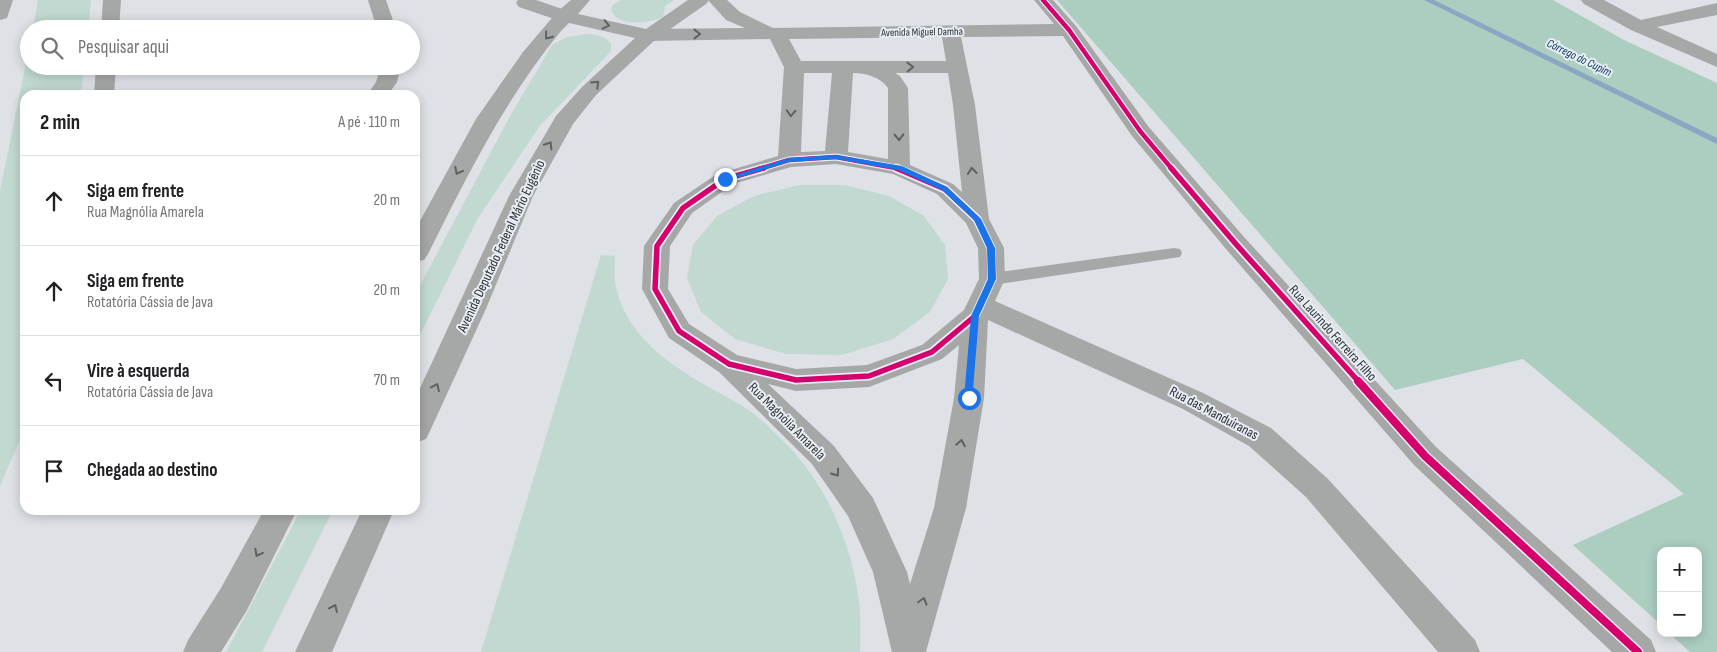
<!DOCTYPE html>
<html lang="pt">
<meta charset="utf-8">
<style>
body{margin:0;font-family:"Sofia Sans Condensed",sans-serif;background:#f2f2f2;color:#202124}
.controls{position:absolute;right:15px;bottom:15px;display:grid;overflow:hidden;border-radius:10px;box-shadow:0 2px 12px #0003}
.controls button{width:45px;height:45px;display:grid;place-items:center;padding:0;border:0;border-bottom:1px solid #e0e0e0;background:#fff;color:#202124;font:25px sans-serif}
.stop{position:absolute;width:15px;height:15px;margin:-11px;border:4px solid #1a73e8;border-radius:50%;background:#fff}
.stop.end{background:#1a73e8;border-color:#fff;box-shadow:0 1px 5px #0008}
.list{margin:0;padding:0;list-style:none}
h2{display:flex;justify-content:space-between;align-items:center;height:65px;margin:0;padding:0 20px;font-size:21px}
h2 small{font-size:16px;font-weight:400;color:#757577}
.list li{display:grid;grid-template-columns:32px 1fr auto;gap:15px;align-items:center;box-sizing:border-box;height:90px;padding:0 20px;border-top:1px solid #e0e0e0}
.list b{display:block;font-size:19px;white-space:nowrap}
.list p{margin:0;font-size:16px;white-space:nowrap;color:#757577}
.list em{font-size:16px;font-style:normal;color:#757577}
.icon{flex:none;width:28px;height:28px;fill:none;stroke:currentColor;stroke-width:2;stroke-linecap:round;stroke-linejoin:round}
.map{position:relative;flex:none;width:1717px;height:652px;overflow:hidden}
.search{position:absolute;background:#fff;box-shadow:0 2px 12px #0003;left:20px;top:20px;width:400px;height:55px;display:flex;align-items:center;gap:12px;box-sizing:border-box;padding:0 18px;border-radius:28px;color:#757577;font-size:19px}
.panel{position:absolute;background:#fff;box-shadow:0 2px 12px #0003;left:20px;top:90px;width:400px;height:425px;border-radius:15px}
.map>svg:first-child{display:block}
</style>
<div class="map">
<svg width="1717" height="652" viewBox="0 0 1717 652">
<rect width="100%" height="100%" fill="#dee1e5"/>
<!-- green -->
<path fill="#c1d9d1" d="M 38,0 L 91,0 L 88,29 L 33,29 Z
M 621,0 L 675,0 L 665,6 L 663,17 C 649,23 618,28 611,10 L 613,5 Z
M 587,34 C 597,35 605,36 611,43 L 611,51 L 539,127 L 478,218 L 415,345 L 415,295 L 509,118 L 552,45 L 567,37 Z
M 29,48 L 29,66 L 84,66 L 81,95 L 25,95 L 25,428 L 0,486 L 0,191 Z
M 799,185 L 845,185 L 889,196 L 924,216 L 945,245 L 948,279 L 930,312 L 893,339 L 842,355 L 786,354 L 735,339 L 701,312 L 687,278 L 693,245 L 717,216 L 754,196 Z
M 601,255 L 615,256 C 615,265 614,274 615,283 C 625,336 670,365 714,390 C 726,397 739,403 750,411 C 761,419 771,429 781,439 C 827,482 854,548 860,610 C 861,624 860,638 860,652 L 481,652 Z
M 301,510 L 333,510 L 262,652 L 226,652 Z"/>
<!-- forest -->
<path fill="#abcec0" d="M 1057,0 L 1553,0 L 1624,40 L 1717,83 L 1717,652 L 1690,652 L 1669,633 L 1698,633 L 1698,551 L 1661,551 L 1661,625 L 1573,545 L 1684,494 L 1523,359 L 1395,390 Z"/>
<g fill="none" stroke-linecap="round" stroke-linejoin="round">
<!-- stream -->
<path fill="#8aa6c3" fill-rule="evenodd" d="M 1424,0 L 1434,0 L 1717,138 L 1717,144 Z"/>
<!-- service -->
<path fill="#a6a7a7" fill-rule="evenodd" d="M 1174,248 L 1180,249 L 1182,253 L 1180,257 L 992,285 L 986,283 L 984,279 L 986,275 L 992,273 Z"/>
<!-- minor -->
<path fill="#a6a7a7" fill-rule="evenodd" d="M 0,0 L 13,0 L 7,18 L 0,20 Z
M 103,0 L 121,0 L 119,29 L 101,29 Z
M 368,0 L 386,0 L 396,29 L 377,29 Z
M 518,0 L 536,0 L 571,12 L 573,16 L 571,20 L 564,22 L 557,20 L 519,7 L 516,3 Z
M 708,0 L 727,0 L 740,12 L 773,28 L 1054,24 L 1034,0 L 1053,0 L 1076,26 L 1148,126 L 1244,237 L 1436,447 L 1651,640 L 1656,652 L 1612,652 L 1414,465 L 1226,249 L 1132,136 L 1063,36 L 961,37 L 975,105 L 989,219 L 1004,248 L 1005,279 L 995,301 L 1203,393 L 1271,428 L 1328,479 L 1475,640 L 1480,652 L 1438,652 L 1306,497 L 1249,446 L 1183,409 L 988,320 L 984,398 L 966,508 L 927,648 L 926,652 L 892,652 L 873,572 L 848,516 L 812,464 L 719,372 L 669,338 L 642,289 L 644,246 L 674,203 L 717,174 L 778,156 L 784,67 L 770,39 L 649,41 L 642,39 L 639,35 L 642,31 L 649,29 L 745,28 L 726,20 ZM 942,37 L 946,61 L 801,61 L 789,39 ZM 804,73 L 832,73 L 825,151 L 801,152 ZM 853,73 C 865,73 881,77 888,88 L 888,159 L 848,152 ZM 895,73 L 948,73 L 953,105 L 962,192 L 953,184 L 910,165 L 908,88 L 900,76 ZM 836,164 L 893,174 L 937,194 L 966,223 L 978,248 L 979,279 L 964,310 L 922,345 L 867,365 L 796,369 L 737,355 L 689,324 L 668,289 L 670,246 L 692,213 L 733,184 L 791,167 ZM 959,345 L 954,398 L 934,508 L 910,584 L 907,572 L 873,498 L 834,446 L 768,384 L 796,391 L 869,387 L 942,359 Z
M 1581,0 L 1604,0 L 1641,20 L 1717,3 L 1717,15 L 1657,27 L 1717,54 L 1717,67 L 1631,30 L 1584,4 Z
M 96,66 L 116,66 L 114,95 L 94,95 Z
M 381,66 L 401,66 L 397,82 L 388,95 L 367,95 L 376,82 Z"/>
<!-- tertiary -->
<path fill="#a6a7a7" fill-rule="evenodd" d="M 571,0 L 590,0 L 578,14 L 646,29 L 688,0 L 709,0 L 706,4 L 656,39 L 596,95 L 573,124 L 533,196 L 485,311 L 430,431 L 426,439 L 415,443 L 415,399 L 509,196 L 556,116 L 582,87 L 635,38 L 569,23 L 561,31 C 505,99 467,176 428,254 L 424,260 L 415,262 L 415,230 L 476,119 L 523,52 L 557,12 Z
M 264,510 L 297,510 L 247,610 L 221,652 L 183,652 L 188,640 L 221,588 Z
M 362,510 L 394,510 L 332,652 L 295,652 Z"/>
<!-- cycleway-far2 casing -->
<g stroke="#e8eef5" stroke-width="7">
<path id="cycleway-far2" d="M 1043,0 L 1069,30 L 1140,131 L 1172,169
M 759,169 L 789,160 L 836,157 L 901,169"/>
</g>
<!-- cycleway-far1 casing -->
<g stroke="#e8eef5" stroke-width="9">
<path id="cycleway-far1" d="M 764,168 L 725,179 L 683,208 L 657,246 L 655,289 L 679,331 L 729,364 L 796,380 L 869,376 L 932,352 L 975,316 L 992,279 L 991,248 L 977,219 L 945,189 L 896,168
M 1171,168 L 1235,243 L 1359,382"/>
</g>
<!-- cycleway casing -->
<g stroke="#e8eef5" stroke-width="11">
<path id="cycleway" d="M 1358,381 L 1425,456 L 1638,652"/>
</g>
<!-- cycleway-far2 -->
<use href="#cycleway-far2" stroke="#d6006c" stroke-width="4.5"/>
<!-- cycleway-far1 -->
<use href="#cycleway-far1" stroke="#d6006c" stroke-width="5.5"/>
<!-- cycleway -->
<use href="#cycleway" stroke="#d6006c" stroke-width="8"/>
</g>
<!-- one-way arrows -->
<defs><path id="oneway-chevron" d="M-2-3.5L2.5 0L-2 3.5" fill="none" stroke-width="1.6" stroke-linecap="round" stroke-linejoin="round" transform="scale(1.25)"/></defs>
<g stroke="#5f6062">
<use href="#oneway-chevron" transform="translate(606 25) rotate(13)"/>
<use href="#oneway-chevron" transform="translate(697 34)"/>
<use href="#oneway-chevron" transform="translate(548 36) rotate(129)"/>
<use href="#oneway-chevron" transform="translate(910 67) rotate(-1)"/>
<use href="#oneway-chevron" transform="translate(596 84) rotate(-44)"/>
<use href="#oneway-chevron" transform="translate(791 113) rotate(93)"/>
<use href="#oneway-chevron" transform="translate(899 137) rotate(89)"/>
<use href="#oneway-chevron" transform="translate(549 145) rotate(-58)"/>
<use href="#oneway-chevron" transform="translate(458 171) rotate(118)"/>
<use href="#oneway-chevron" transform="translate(972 171) rotate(-96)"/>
<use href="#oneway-chevron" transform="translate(436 387) rotate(-65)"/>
<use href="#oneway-chevron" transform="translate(961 443) rotate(-80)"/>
<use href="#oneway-chevron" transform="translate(836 473) rotate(55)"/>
<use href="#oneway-chevron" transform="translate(258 553) rotate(118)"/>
<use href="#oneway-chevron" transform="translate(923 601) rotate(-74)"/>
<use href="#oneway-chevron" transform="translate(334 608) rotate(-65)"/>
</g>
<!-- route -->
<path fill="#1a73e8" d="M 836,155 L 902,166 L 947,187 L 981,219 L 995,248 L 996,279 L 979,316 L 972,401 L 966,401 L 964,398 L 971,316 L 988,279 L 987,248 L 974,220 L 942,190 L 898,170 L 836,159 L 789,162 L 728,181 L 722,179 L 789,158 Z"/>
<g text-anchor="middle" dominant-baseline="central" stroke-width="4" stroke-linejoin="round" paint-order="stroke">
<!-- far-street labels -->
<g font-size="11" fill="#2f3134" stroke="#e8eef5">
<text transform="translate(922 32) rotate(-1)">Avenida Miguel Damha</text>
</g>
<!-- far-water labels -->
<g font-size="12" font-style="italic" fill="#05335a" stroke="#e8eef5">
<text transform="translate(1579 58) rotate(26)">Córrego do Cupim</text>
</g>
<!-- street labels -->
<g font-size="14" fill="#2f3134" stroke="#e8eef5">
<text transform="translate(501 246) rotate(-65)">Avenida Deputado Federal Mário Eugênio</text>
<text transform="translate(1333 333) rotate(48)">Rua Laurindo Ferreira Filho</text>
<text transform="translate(1214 413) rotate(28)">Rua das Manduiranas</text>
<text transform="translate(787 421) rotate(45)">Rua Magnólia Amarela</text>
</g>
</g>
</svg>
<div class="controls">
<button>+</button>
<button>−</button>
</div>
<div class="stop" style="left:969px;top:398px"></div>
<div class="stop end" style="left:725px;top:179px"></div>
<div class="search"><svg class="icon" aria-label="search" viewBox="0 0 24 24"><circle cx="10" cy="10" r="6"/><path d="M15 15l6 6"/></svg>Pesquisar aqui</div>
<section class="panel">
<h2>2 min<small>A pé · 110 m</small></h2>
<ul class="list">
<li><svg class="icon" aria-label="ahead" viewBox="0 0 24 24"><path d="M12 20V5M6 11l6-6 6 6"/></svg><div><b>Siga em frente</b><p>Rua Magnólia Amarela</p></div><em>20 m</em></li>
<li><svg class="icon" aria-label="ahead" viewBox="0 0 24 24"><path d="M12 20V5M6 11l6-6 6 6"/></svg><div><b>Siga em frente</b><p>Rotatória Cássia de Java</p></div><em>20 m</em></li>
<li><svg class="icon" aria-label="left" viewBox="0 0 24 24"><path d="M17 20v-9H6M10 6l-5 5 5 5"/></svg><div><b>Vire à esquerda</b><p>Rotatória Cássia de Java</p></div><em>70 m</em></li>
<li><svg class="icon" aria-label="arrive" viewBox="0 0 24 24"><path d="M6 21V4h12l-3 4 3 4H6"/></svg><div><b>Chegada ao destino</b></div></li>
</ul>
</section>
</div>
